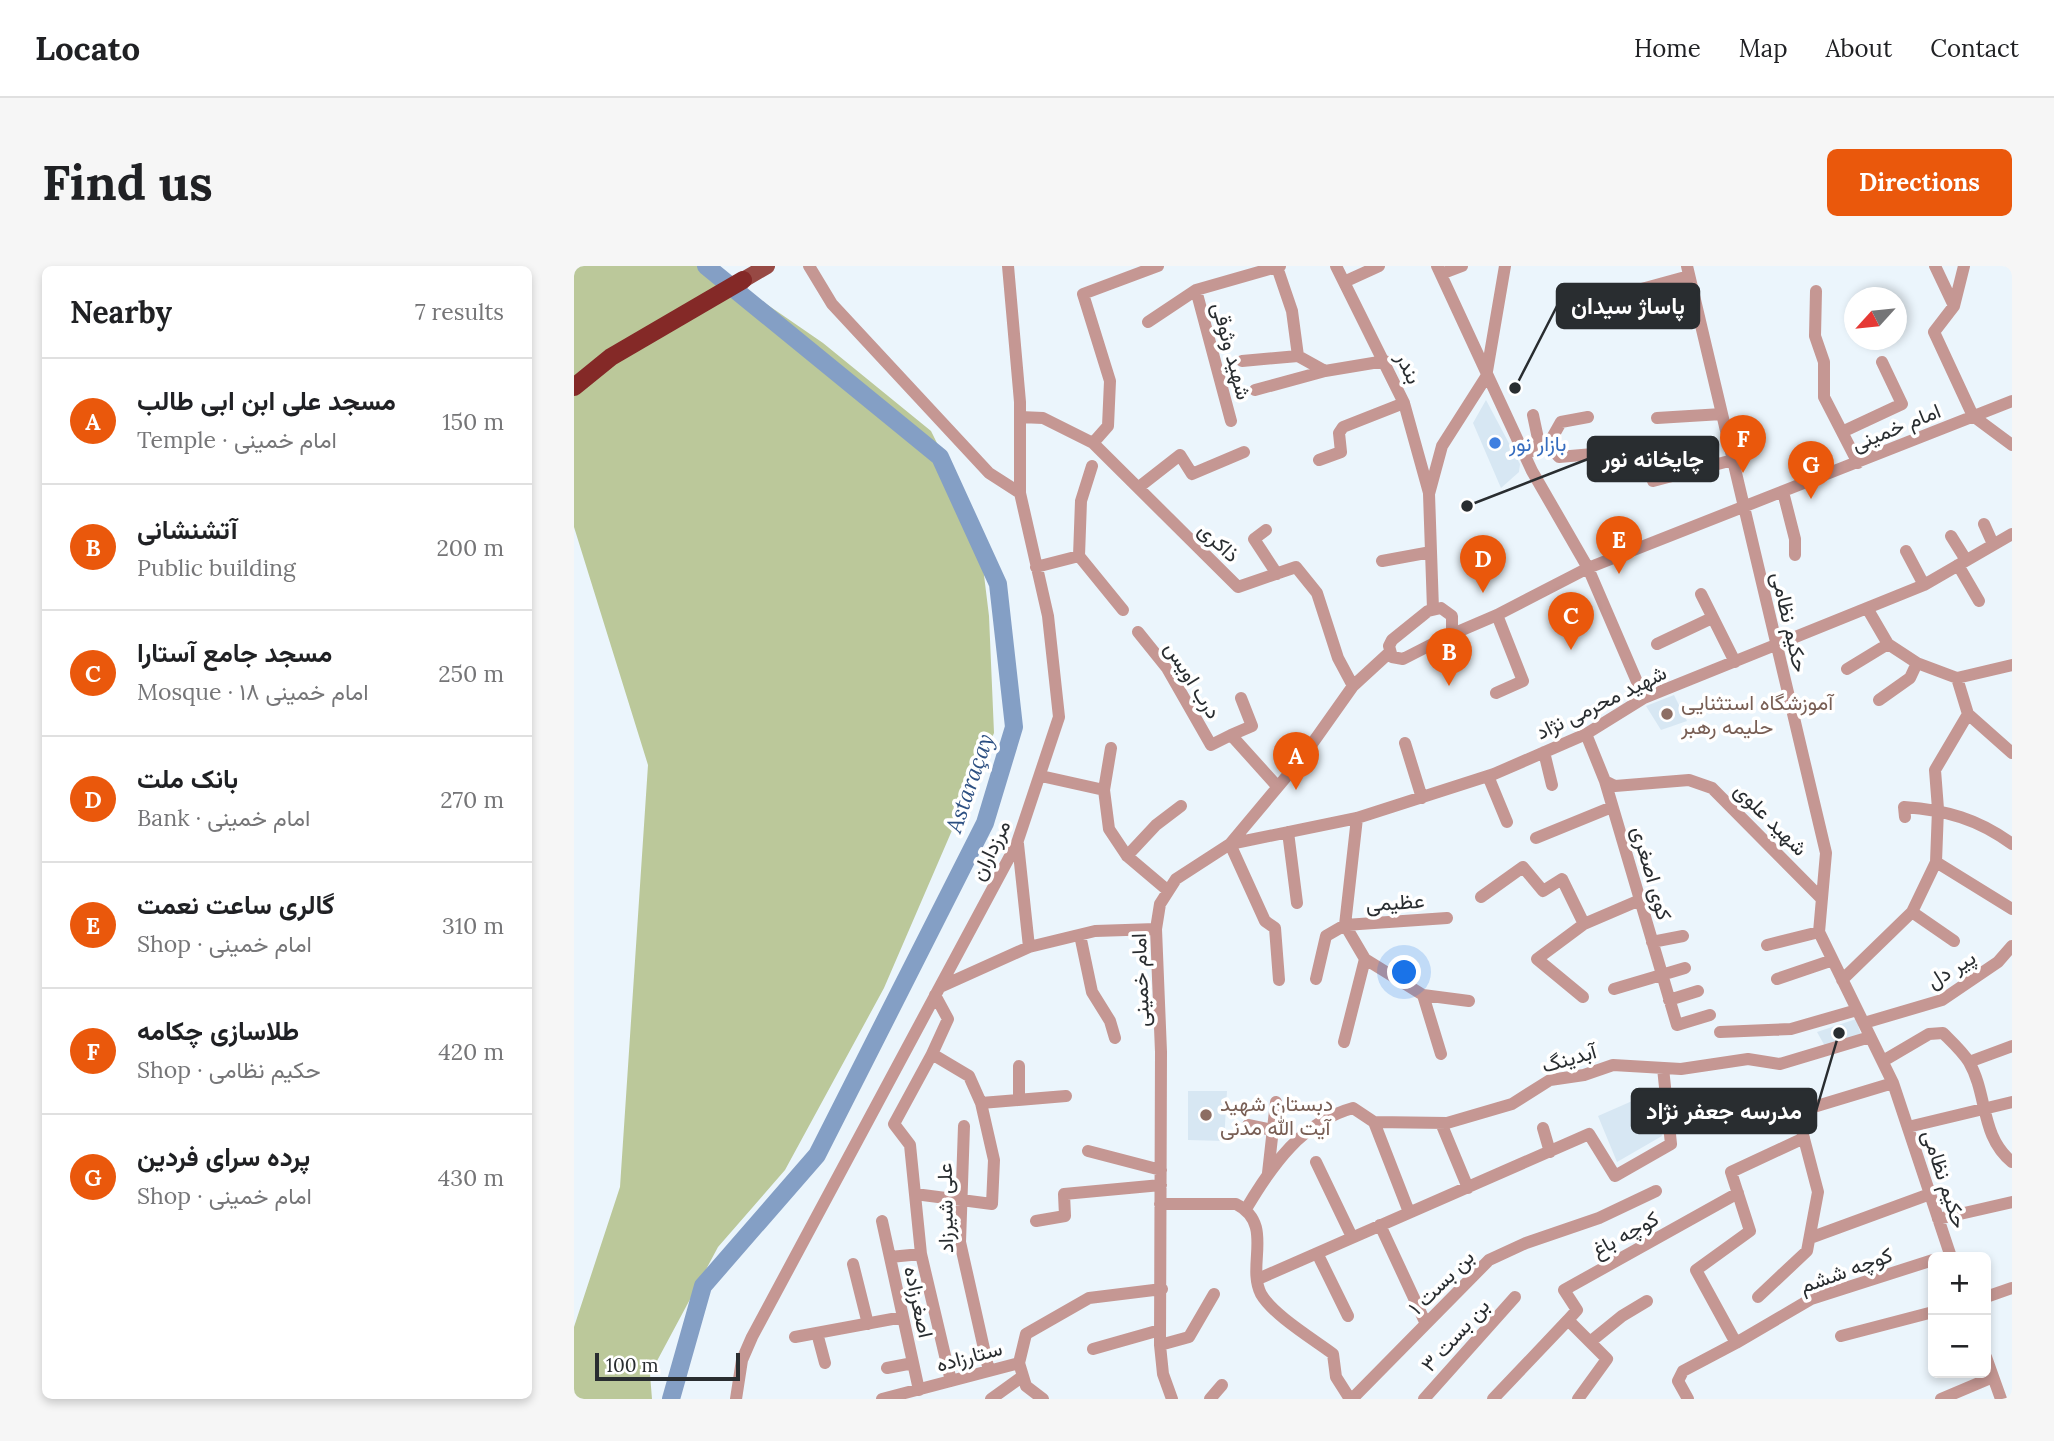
<!DOCTYPE html>
<meta charset="utf-8">
<style>
body{margin:0;font-family:Lora,Vazirmatn,serif;background:#f6f6f6;color:#202124}
.controls{position:absolute;right:21px;bottom:21px;display:grid;overflow:hidden;border-radius:10px;box-shadow:0 4px 10px #0003}
.controls button{width:63px;height:63px;display:grid;place-items:center;padding:0;border:0;border-bottom:2px solid #e0e0e0;background:#fff;color:#202124;font:35px sans-serif}
.compass{position:absolute;left:1270px;top:21px;width:63px;height:63px;border-radius:50%;background:#fff;box-shadow:0 4px 10px #0003;rotate:243deg}
.scale{position:absolute;left:21px;bottom:18px;width:145px;box-sizing:border-box;padding-left:7px;border:4px solid #292d30;border-top:0;font-size:19px;line-height:24px;white-space:nowrap;color:#292d30;-webkit-text-stroke:5px #fff;paint-order:stroke}
.you{position:absolute;left:831px;top:707px;width:24px;height:24px;margin:-18px;border:5px solid #fff;border-radius:50%;background:#1a73e8;box-shadow:0 0 0 10px #1a73e833}
.badge{display:grid;place-items:center;width:46px;height:46px;border-radius:50%;background:#ea580c;color:#fff;font-size:23px;font-weight:700}
.pin{position:absolute;translate:-50% -58px;filter:drop-shadow(0 2px 4px #0008)}
.pin::after{content:'';position:absolute;top:37px;width:24px;height:21px;background:inherit;clip-path:polygon(0 0,100% 0,50% 100%)}
.list{margin:0;padding:0;list-style:none}
h2{display:flex;justify-content:space-between;align-items:center;height:91px;margin:0;padding:0 28px;font-size:30px}
h2 small{font-size:23px;font-weight:400;color:#757577}
.list li{display:grid;grid-template-columns:46px 1fr auto;gap:21px;align-items:center;box-sizing:border-box;height:126px;padding:0 28px;border-top:2px solid #e0e0e0}
.list b{display:block;font-size:26px;white-space:nowrap}
.list p{margin:0;font-size:23px;white-space:nowrap;color:#757577}
.list em{font-size:23px;font-style:normal;color:#757577}
.map{position:relative;flex:none;width:1438px;height:1133px;overflow:hidden;border-radius:10px}
header{display:flex;align-items:center;gap:42px;box-sizing:border-box;height:98px;padding:0 35px;background:#fff;border-bottom:2px solid #e0e0e0}
header strong{font-size:33px}
nav{display:flex;gap:38px;margin-inline-start:auto;font-size:24px}
.intro{display:flex;align-items:center;justify-content:space-between;box-sizing:border-box;height:168px;padding:0 42px}
h1{margin:0;font-size:49px}
.button{padding:18px 32px;border-radius:10px;background:#ea580c;color:#fff;font-size:24px;font-weight:700}
main{display:flex;gap:42px;padding:0 42px}
aside{flex:1;background:#fff;border-radius:10px;box-shadow:0 4px 10px #0003}
.map>svg:first-child{display:block}
</style>
<header>
<strong>Locato</strong>
<nav><a>Home</a><a>Map</a><a>About</a><a>Contact</a></nav>
</header>
<div class="intro"><h1>Find us</h1><a class="button">Directions</a></div>
<main>
<aside>
<h2>Nearby<small>7 results</small></h2>
<ul class="list">
<li><span class="badge">A</span><div><b>مسجد علی ابن ابی طالب</b><p>Temple · امام خمینی</p></div><em>150 m</em></li>
<li><span class="badge">B</span><div><b>آتشنشانی</b><p>Public building</p></div><em>200 m</em></li>
<li><span class="badge">C</span><div><b>مسجد جامع آستارا</b><p>Mosque · امام خمینی ۱۸</p></div><em>250 m</em></li>
<li><span class="badge">D</span><div><b>بانک ملت</b><p>Bank · امام خمینی</p></div><em>270 m</em></li>
<li><span class="badge">E</span><div><b>گالری ساعت نعمت</b><p>Shop · امام خمینی</p></div><em>310 m</em></li>
<li><span class="badge">F</span><div><b>طلاسازی چکامه</b><p>Shop · حکیم نظامی</p></div><em>420 m</em></li>
<li><span class="badge">G</span><div><b>پرده سرای فردین</b><p>Shop · امام خمینی</p></div><em>430 m</em></li>
</ul>
</aside>
<div class="map">
<svg width="1438" height="1133" viewBox="0 0 1438 1133">
<rect width="100%" height="100%" fill="#ebf5fc"/>
<!-- built -->
<path fill="#d7e7f3" d="M 912,134 L 946,198 L 945,206 L 927,222 L 899,157 Z
M 1100,429 L 1113,455 L 1087,464 L 1072,440 Z
M 1282,753 L 1287,769 L 1252,782 L 1243,766 Z
M 614,825 L 653,825 L 650,875 L 614,874 Z
M 1081,825 L 1088,870 L 1043,896 L 1024,850 Z"/>
<!-- forest -->
<path fill="#bbc89a" d="M 0,0 L 137,0 L 249,77 L 357,165 L 404,260 L 415,350 L 420,467 L 310,722 L 211,904 L 144,981 L 76,1108 L 78,1133 L 0,1133 L 0,1061 L 46,921 L 74,499 L 0,261 Z"/>
<g fill="none" stroke-linecap="round" stroke-linejoin="round">
<!-- river -->
<path stroke="#849fc5" stroke-width="18" d="M 97,1133 L 129,1020 L 243,889 L 411,557 L 440,461 L 424,318 L 366,191 L 132,0"/>
<!-- minor -->
<path stroke="#c59793" stroke-width="12" d="M 235,0 L 258,38 L 415,207 L 446,227
M 762,0 L 830,137 L 855,227
M 863,0 L 958,205 L 1014,302 L 1070,432
M 1113,0 L 1252,587 L 1245,666 L 1319,817 L 1377,991
M 1361,0 L 1380,40
M 1390,0 L 1380,40 L 1360,66 L 1399,150 L 1438,179
M 703,1 L 718,45 L 724,90
M 867,8 L 888,0
M 770,16 L 805,0
M 622,24 L 657,155
M 1242,25 L 1241,70 L 1250,96 L 1250,131 L 1284,197
M 1031,33 L 1115,10
M 574,56 L 622,24 L 706,0
M 668,95 L 724,90 L 751,105 L 811,95
M 681,124 L 751,105
M 959,149 L 966,182
M 446,151 L 469,152 L 519,177 L 664,321 L 722,301 L 743,327 L 764,392 L 779,420
M 1083,152 L 1148,148
M 1268,166 L 1328,138 L 1308,96
M 519,177 L 534,160 L 536,115 L 509,28 L 584,0
M 974,179 L 987,156 L 1014,151
M 950,188 L 974,179 L 985,191 L 1019,188
M 745,194 L 767,186 L 765,167 L 769,161 L 830,137
M 1079,215 L 1159,194
M 565,221 L 606,189 L 618,208 L 670,186
M 1209,226 L 1221,273 L 1221,289
M 1410,258 L 1419,278
M 692,264 L 680,273 L 703,308
M 1377,270 L 1392,294
M 1332,285 L 1350,319
M 505,290 L 507,235 L 518,200
M 808,295 L 857,286
M 1384,299 L 1405,335
M 462,301 L 505,290 L 549,344
M 1127,328 L 1161,396
M 867,342 L 878,350 L 878,364 L 874,370 L 829,393 L 818,391 L 815,380 L 818,374 L 854,345 Z
M 1293,342 L 1314,378 L 1343,397 L 1383,412 L 1438,399
M 859,343 L 855,228 L 868,180 L 912,111 L 931,0
M 564,366 L 593,402 L 637,479 L 657,469 L 703,520
M 874,370 L 923,349 L 1014,302 L 1438,135
M 1083,378 L 1138,352
M 1273,403 L 1314,378
M 922,427 L 949,415 L 923,349
M 1305,434 L 1336,412 L 1343,397
M 1394,448 L 1438,487
M 1012,468 L 1031,515 L 1103,759 L 1136,749
M 657,469 L 678,460 L 667,432
M 831,477 L 848,532
M 970,486 L 978,519
M 467,510 L 530,524 L 535,563 L 553,590 L 592,623
M 914,510 L 933,556
M 1031,515 L 1041,520 L 1115,514 L 1138,522 L 1246,631
M 530,524 L 537,482
M 1331,551 L 1330,541 C 1372,544 1404,553 1438,578
M 783,552 L 771,659 L 791,693 L 849,729 L 895,735
M 714,566 L 723,637
M 962,572 L 1038,541
M 444,578 L 455,681
M 553,590 L 582,559 L 607,540
M 1362,596 L 1438,643
M 907,631 L 949,601 L 969,625 L 988,613 L 1010,658
M 1338,646 L 1380,675
M 506,669 L 518,726 L 536,755 L 541,772
M 1078,676 L 1109,670
M 1193,679 L 1245,666
M 742,713 L 752,670 L 771,659 L 873,652
M 1203,713 L 1256,695
M 705,714 L 701,662 L 691,655 L 656,578 L 783,552 L 920,508 L 1012,468 L 1070,432 L 1350,319 L 1438,268
M 1268,714 L 1338,646 L 1362,596 L 1364,543 L 1361,504 L 1394,448 L 1383,412
M 366,721 L 455,681 L 521,665 L 582,663
M 1040,723 L 1111,702
M 849,729 L 867,788
M 1009,731 L 963,693 L 1010,658 L 1066,634
M 1095,734 L 1124,725
M 1290,757 L 1368,734 L 1424,696 L 1438,680
M 1146,766 L 1217,763 L 1283,744
M 770,776 L 791,693
M 358,788 L 320,858 L 336,879 L 347,988 L 377,1115
M 1309,795 L 1355,768 L 1369,767 C 1378,776 1388,785 1395,796 C 1414,829 1406,870 1438,896
M 1395,796 L 1438,780
M 445,800 L 445,833
M 407,837 L 492,830
M 800,856 L 835,946
M 867,857 L 894,922
M 674,859 L 699,864
M 390,860 L 386,976 L 415,1105
M 1334,861 L 1438,836
M 969,862 L 976,886
M 1230,872 L 1157,906 L 1176,965 L 1122,1004 L 1162,1077 L 1237,1033 L 1359,994
M 514,885 L 587,904
M 742,896 L 778,971
M 694,907 L 702,836
M 341,928 L 418,938 L 420,894 L 407,837 L 395,810 L 358,788 L 374,753 L 361,729
M 586,938 L 662,938 C 701,958 672,999 687,1028 C 699,1049 739,1073 759,1088 L 762,1111 L 776,1133
M 672,943 C 698,899 728,856 779,842 L 800,856 L 873,857 L 938,838 L 976,814 L 1010,809 L 1039,799 L 1107,803 L 1174,793 L 1206,798 L 1296,771
M 1364,953 L 1438,936
M 308,955 L 345,1124
M 462,955 L 491,950 L 490,928 L 587,919
M 806,959 L 852,1058
M 1236,972 L 1356,928
M 744,989 L 774,1050
M 316,991 L 347,988
M 279,998 L 294,1058
M 684,1013 L 1015,868 L 1041,910 L 1097,878 L 1089,802
M 1184,1031 L 1233,985 L 1244,926 L 1223,846 L 1319,817
M 1412,1031 L 1438,1022
M 994,1054 L 1003,1044 L 990,1024 L 1164,927
M 243,1067 L 251,1097
M 1267,1070 L 1359,1046
M 221,1071 L 329,1051
M 1016,1076 L 1048,1050 L 1073,1035
M 586,1079 L 615,1071 L 640,1028
M 519,1083 L 586,1064
M 1412,1091 L 1427,1133
M 445,1097 L 452,1068 L 515,1032 L 588,1023
M 445,1097 L 452,1120 L 469,1133
M 313,1102 L 339,1097
M 162,1133 L 168,1094 L 178,1071 L 443,577 L 485,451 L 474,350 L 446,227 L 446,136 L 434,0
M 308,1133 L 445,1097
M 417,1133 L 449,1110
M 598,1133 L 589,1108 L 586,1079 L 587,786 L 582,663 L 586,638 L 602,613 L 656,578 L 728,492 L 779,420 L 816,386
M 636,1133 L 648,1119
M 778,1133 L 915,994 L 952,977 L 1025,952 L 1082,925
M 850,1133 L 941,1031
M 919,1133 L 994,1054 L 1033,1093 L 1004,1133
M 1114,1133 L 1104,1115 L 1109,1105 L 1162,1077
M 1367,1133 L 1419,1111"/>
<!-- major -->
<path stroke="#974944" stroke-width="16" d="M 169,14 L 193,0"/>
<!-- highway -->
<path stroke="#842927" stroke-width="18" d="M 0,121 L 37,91 L 169,14"/>
</g>
<!-- markers -->
<circle fill="#3f7fe0" stroke="#fff" stroke-width="2.5" cx="921" cy="177" r="7"/>
<g fill="#8d6e63" stroke="#fff" stroke-width="2.5">
<circle cx="1093" cy="448" r="7"/>
<circle cx="632" cy="849" r="7"/>
</g>
<g text-anchor="middle" dominant-baseline="central" stroke-width="7" stroke-linejoin="round" paint-order="stroke">
<!-- street labels -->
<g font-size="21" fill="#292d30" stroke="#fff">
<text transform="translate(658 85) rotate(75)">شهید وثوقی</text>
<text transform="translate(835 102) rotate(65)">بندر</text>
<text transform="translate(1322 161) rotate(-22)">امام خمینی</text>
<text transform="translate(645 276) rotate(43)">ذاکری</text>
<text transform="translate(1216 356) rotate(77)">حکیم نظامی</text>
<text transform="translate(619 414) rotate(58)">درب اویس</text>
<text transform="translate(1027 436) rotate(-26)">شهید محرمی نژاد</text>
<text transform="translate(1197 553) rotate(45)">شهید علوی</text>
<text transform="translate(416 584) rotate(-64)">مرزداران</text>
<text transform="translate(1078 607) rotate(74)">کوی اصغری</text>
<text transform="translate(821 636) rotate(-4)">عظیمی</text>
<text transform="translate(1377 703) rotate(-32)">پیر دل</text>
<text transform="translate(566 714) rotate(-92)">امام خمینی</text>
<text transform="translate(995 792) rotate(-16)">آبدینگ</text>
<text transform="translate(1371 913) rotate(72)">حکیم نظامی</text>
<text transform="translate(371 942) rotate(-91)">علی شیرزاد</text>
<text transform="translate(1051 968) rotate(-29)">کوچه باغ</text>
<text transform="translate(1272 1004) rotate(-20)">کوچه ششم</text>
<text transform="translate(867 1016) rotate(-45)">بن بست ۱</text>
<text transform="translate(345 1036) rotate(78)">اصغرزاده</text>
<text transform="translate(881 1069) rotate(-48)">بن بست ۳</text>
<text transform="translate(395 1090) rotate(-15)">ستارزاده</text>
</g>
<!-- shop labels -->
<g font-size="21" fill="#366cbe" stroke="#fff" text-anchor="start">
<text x="935" y="177">بازار نور</text>
</g>
<!-- education labels -->
<g font-size="21" fill="#785e54" stroke="#fff" text-anchor="start">
<text x="1107" y="436">آموزشگاه استثنایی<tspan x="1107" dy="24">حلیمه رهبر</tspan></text>
<text x="646" y="837">دبستان شهید<tspan x="646" dy="24">آیت الله مدنی</tspan></text>
</g>
<!-- water labels -->
<g font-size="23" font-style="italic" fill="#2c4f82" stroke="#fff">
<text transform="translate(395 517) rotate(-71)">Astaraçay</text>
</g>
</g>
<!-- callouts -->
<path fill="none" stroke="#292d30" stroke-width="2.5" d="M941 122L983 40M893 240L1014 193M1265 767L1242 845"/>
<g fill="#292d30" stroke="#fff" stroke-width="2.5">
<circle cx="941" cy="122" r="7"/>
<circle cx="893" cy="240" r="7"/>
<circle cx="1265" cy="767" r="7"/>
</g>
<g fill="#292d30" stroke="#292d30" stroke-width="2.5">
<rect x="983" y="18" width="142" height="44" rx="7"/>
<rect x="1014" y="171" width="130" height="44" rx="7"/>
<rect x="1058" y="823" width="184" height="44" rx="7"/>
</g>
<g font-size="23" text-anchor="middle" font-weight="bold" fill="#fff">
<text x="1054" y="48">پاساژ سیدان</text>
<text x="1079" y="201">چایخانه نور</text>
<text x="1150" y="853">مدرسه جعفر نژاد</text>
</g>
</svg>
<div class="controls">
<button>+</button>
<button>−</button>
</div>
<svg class="compass" viewBox="-18 -18 36 36"><path d="M0-13l5 13h-10z" fill="#e53935"/><path d="M0 13l5-13h-10z" fill="#757577"/></svg>
<div class="scale">100 m</div>
<div class="you"></div>
<div class="pin badge" style="left:722px;top:524px">A</div>
<div class="pin badge" style="left:875px;top:420px">B</div>
<div class="pin badge" style="left:997px;top:384px">C</div>
<div class="pin badge" style="left:909px;top:327px">D</div>
<div class="pin badge" style="left:1045px;top:308px">E</div>
<div class="pin badge" style="left:1169px;top:207px">F</div>
<div class="pin badge" style="left:1237px;top:233px">G</div>
</div>
</main>
